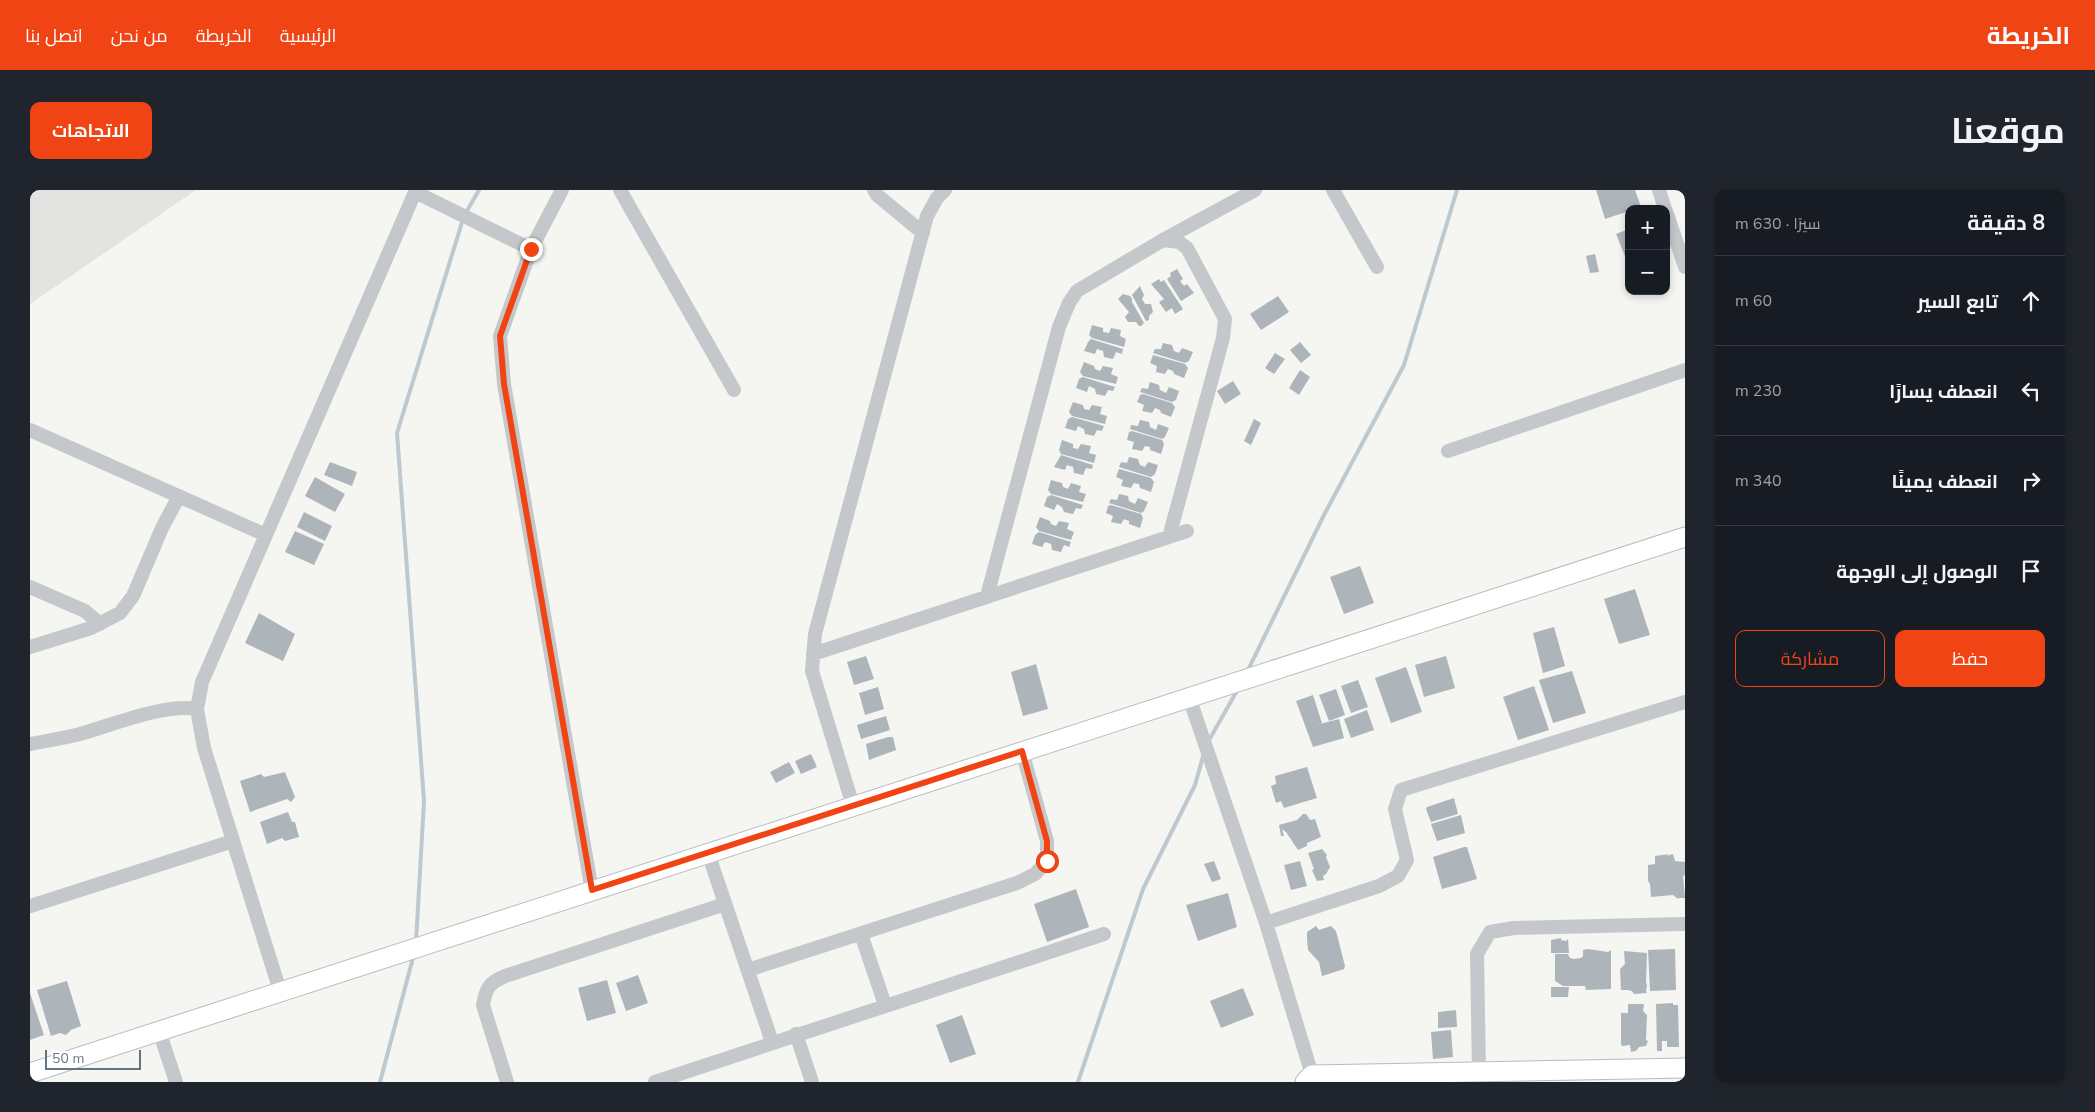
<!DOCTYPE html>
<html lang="ar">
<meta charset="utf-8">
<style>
body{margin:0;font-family:"Nunito Sans",Cairo,sans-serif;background:#20242c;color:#f1f3f6;direction:rtl}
.controls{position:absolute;right:15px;top:15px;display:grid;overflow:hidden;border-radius:10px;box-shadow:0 2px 8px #0003}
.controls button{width:45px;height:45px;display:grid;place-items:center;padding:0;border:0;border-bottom:1px solid #363941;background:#171b24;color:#f1f3f6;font:25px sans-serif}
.scale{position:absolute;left:15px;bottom:12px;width:96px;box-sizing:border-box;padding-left:5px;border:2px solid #617584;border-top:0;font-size:14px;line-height:18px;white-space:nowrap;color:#617584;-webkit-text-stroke:4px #fff;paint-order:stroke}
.stop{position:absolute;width:15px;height:15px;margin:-11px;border:4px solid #f14414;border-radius:50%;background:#fff}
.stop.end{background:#f14414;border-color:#fff;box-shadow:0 1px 5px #0008}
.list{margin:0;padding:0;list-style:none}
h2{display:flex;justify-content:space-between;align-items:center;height:65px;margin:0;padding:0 20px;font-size:21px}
h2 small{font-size:16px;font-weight:400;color:#9ea1a6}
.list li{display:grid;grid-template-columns:32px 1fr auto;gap:15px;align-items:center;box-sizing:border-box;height:90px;padding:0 20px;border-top:1px solid #363941}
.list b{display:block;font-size:19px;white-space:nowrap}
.list em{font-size:16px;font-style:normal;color:#9ea1a6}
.actions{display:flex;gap:10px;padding:15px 20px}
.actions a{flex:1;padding:11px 0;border:1px solid #f14414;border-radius:10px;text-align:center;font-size:18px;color:#f14414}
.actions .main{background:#f14414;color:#fff}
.icon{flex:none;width:28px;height:28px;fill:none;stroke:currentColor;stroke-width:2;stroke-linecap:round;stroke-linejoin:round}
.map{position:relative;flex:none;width:1655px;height:892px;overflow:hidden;direction:ltr;border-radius:10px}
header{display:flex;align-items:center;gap:30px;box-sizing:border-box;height:70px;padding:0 25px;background:#f14414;color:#fff}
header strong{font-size:24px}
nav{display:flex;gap:28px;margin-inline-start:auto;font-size:18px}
.intro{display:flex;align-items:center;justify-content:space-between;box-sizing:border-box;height:120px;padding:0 30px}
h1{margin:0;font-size:35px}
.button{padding:12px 22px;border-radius:10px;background:#f14414;color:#fff;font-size:18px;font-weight:700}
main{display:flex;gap:30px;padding:0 30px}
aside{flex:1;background:#171b24;border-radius:10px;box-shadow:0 2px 8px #0003}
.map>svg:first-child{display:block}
</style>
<header>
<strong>الخريطة</strong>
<nav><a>الرئيسية</a><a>الخريطة</a><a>من نحن</a><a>اتصل بنا</a></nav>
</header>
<div class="intro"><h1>موقعنا</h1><a class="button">الاتجاهات</a></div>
<main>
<aside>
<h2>8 دقيقة<small>سيرًا · 630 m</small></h2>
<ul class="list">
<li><svg class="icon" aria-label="ahead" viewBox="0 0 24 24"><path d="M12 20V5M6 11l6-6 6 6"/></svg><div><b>تابع السير</b></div><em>60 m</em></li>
<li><svg class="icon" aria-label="left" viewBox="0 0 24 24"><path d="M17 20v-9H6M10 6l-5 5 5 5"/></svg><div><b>انعطف يسارًا</b></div><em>230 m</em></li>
<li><svg class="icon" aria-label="right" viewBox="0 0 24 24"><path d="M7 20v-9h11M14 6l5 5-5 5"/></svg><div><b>انعطف يمينًا</b></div><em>340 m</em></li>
<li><svg class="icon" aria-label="arrive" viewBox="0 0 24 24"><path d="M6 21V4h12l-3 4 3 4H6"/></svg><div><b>الوصول إلى الوجهة</b></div></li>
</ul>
<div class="actions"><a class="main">حفظ</a><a>مشاركة</a></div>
</aside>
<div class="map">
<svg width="1655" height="892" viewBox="0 0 1655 892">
<rect width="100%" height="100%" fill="#f5f5f1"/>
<!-- built -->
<path fill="#e3e4e2" d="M 0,0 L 166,0 L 0,114 Z"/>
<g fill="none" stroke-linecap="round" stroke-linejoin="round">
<!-- stream -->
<path stroke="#bdc9ce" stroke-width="4" d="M 1217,482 L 1294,325 L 1374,175 L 1427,0
M 1178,552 L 1208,499
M 386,752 L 394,611 L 367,243 L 434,26 L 449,0
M 350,892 L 384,764
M 1048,892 L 1113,699 L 1165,595 L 1174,563"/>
</g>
<!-- building -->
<path fill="#adb5ba" d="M 1566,0 L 1605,0 L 1611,17 L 1599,19 L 1599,21 L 1575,29 Z
M 1599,39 L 1599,76 L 1586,44 Z
M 1565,64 L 1569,82 L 1560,83 L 1556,66 Z
M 1147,79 L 1153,89 L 1150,91 L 1154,96 L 1157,94 L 1164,103 L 1151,111 L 1137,89 L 1141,86 L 1140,83 Z
M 1129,89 L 1131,92 L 1134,90 L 1153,119 L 1145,124 L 1142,118 L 1136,122 L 1129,112 L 1134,109 L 1121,94 Z
M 1110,96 L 1114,105 L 1112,109 L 1115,114 L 1121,114 L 1123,122 L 1119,126 L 1119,130 L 1116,131 L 1102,105 Z
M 1093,104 L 1100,106 L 1102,109 L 1102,112 L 1114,133 L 1111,136 L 1109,136 L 1106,132 L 1098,132 L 1095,127 L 1099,122 L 1088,109 Z
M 1248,106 L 1259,122 L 1231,140 L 1220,124 Z
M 1062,135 L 1073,138 L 1073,142 L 1079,143 L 1081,138 L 1091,140 L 1090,146 L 1096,149 L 1094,157 L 1062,148 L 1059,145 Z
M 1061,149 L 1093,159 L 1092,164 L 1086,162 L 1083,169 L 1074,167 L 1073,161 L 1067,159 L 1065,164 L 1054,161 L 1058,152 Z
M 1270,152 L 1281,165 L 1271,173 L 1260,160 Z
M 1133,153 L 1142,155 L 1144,161 L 1149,163 L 1152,158 L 1163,162 L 1159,171 L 1155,173 L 1123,163 L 1125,159 L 1131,159 Z
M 1245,163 L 1255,169 L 1244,184 L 1235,178 Z
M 1123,165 L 1155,174 L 1158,178 L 1154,188 L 1144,184 L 1143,181 L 1138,179 L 1135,184 L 1126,182 L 1127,176 L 1120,173 Z
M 1054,172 L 1064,176 L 1065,179 L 1070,181 L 1073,176 L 1083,178 L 1081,184 L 1088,187 L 1086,194 L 1053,186 L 1050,182 Z
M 1270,180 L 1280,187 L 1269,205 L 1259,198 Z
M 1053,187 L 1085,197 L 1083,201 L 1078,200 L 1075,206 L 1066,204 L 1065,199 L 1059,196 L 1057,202 L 1046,198 L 1049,189 Z
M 1203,191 L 1211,204 L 1195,214 L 1187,201 Z
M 1120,192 L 1129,195 L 1130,200 L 1136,203 L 1139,197 L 1149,201 L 1146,210 L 1142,212 L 1110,202 L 1112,198 L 1118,199 Z
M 1113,204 L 1142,213 L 1145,217 L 1141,227 L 1131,223 L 1130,220 L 1125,218 L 1122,223 L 1112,221 L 1114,215 L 1107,212 L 1110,205 Z
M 1043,212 L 1053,215 L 1054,219 L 1059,220 L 1062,215 L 1072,217 L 1070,224 L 1077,226 L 1075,234 L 1042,226 L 1039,222 Z
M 1042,227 L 1074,236 L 1072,241 L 1067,240 L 1064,246 L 1055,244 L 1054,239 L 1048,236 L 1046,241 L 1035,238 L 1038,229 Z
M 1224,229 L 1231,233 L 1221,255 L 1214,251 Z
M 1110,230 L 1119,232 L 1120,237 L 1126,240 L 1128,234 L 1139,238 L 1135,247 L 1132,249 L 1100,239 L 1101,235 L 1108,236 Z
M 1102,241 L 1132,250 L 1134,254 L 1131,264 L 1120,260 L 1120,257 L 1115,256 L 1112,261 L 1102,259 L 1104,252 L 1097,250 L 1099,242 Z
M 1032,250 L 1043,254 L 1043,258 L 1048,259 L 1051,254 L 1061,256 L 1059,263 L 1066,265 L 1064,273 L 1031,264 L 1029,260 Z
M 1031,265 L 1063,275 L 1062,279 L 1056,278 L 1053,285 L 1044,283 L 1043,277 L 1037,275 L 1035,280 L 1024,277 Z
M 1099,267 L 1108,269 L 1110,275 L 1115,277 L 1118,272 L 1128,275 L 1125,284 L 1121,287 L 1089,277 L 1091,272 L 1097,273 Z
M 300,272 L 327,282 L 322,296 L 294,285 Z
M 1089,279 L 1121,288 L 1124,292 L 1121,302 L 1110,298 L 1109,294 L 1104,293 L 1101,298 L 1091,296 L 1093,290 L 1086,287 Z
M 285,287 L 315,304 L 305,322 L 275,306 Z
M 1021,290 L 1032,293 L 1033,297 L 1038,299 L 1041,293 L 1051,296 L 1049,302 L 1056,304 L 1053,312 L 1021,304 L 1018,300 Z
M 1089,304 L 1098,306 L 1099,311 L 1105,314 L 1108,308 L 1118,312 L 1114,321 L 1111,323 L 1079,313 L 1081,309 L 1087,310 Z
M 1021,305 L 1053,315 L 1051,319 L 1046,318 L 1043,324 L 1034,322 L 1032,317 L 1027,314 L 1024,320 L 1014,316 L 1017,307 Z
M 1081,315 L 1111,324 L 1113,328 L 1110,338 L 1099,334 L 1099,331 L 1094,329 L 1091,334 L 1081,332 L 1083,326 L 1076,323 L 1078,316 Z
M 274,322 L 302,336 L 295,351 L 267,337 Z
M 1010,327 L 1020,331 L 1021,334 L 1026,336 L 1029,331 L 1039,333 L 1037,339 L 1044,342 L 1041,350 L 1009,341 L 1006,337 Z
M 265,341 L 294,354 L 284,375 L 255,362 Z
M 1009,342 L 1041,352 L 1039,357 L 1034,355 L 1031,362 L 1022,360 L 1021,354 L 1015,352 L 1012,357 L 1002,354 L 1005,345 Z
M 1330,376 L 1344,413 L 1314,424 L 1300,387 Z
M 1605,399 L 1620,445 L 1589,454 L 1574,409 Z
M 229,423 L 265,444 L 253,471 L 215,453 Z
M 1524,437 L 1535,476 L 1513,483 L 1503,443 Z
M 836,466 L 844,489 L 824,495 L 817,472 Z
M 1416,466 L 1425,498 L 1394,507 L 1385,475 Z
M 1006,474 L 1018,519 L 993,526 L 981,482 Z
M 1376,477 L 1392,522 L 1361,533 L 1345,488 Z
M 1542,481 L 1556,523 L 1523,533 L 1509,490 Z
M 1328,490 L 1338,517 L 1321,523 L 1311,496 Z
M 1504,496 L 1519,540 L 1488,550 L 1473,507 Z
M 848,497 L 854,519 L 835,525 L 829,503 Z
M 1306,499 L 1315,525 L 1299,531 L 1289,505 Z
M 1283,505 L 1292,533 L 1286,535 L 1309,529 L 1314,548 L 1283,557 L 1266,511 Z
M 1337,520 L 1344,540 L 1321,548 L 1314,529 Z
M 856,526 L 860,540 L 831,549 L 827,535 Z
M 858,547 L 863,547 L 866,560 L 839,570 L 836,554 Z
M 781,564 L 787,577 L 771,584 L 765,571 Z
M 759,572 L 765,583 L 746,593 L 740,582 Z
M 1277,577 L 1287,608 L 1254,618 L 1251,611 L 1246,613 L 1241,596 L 1246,594 L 1245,586 Z
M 255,582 L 265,607 L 261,612 L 257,609 L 220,622 L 210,591 L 231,584 L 234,587 Z
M 1424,608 L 1428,624 L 1401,632 L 1396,619 L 1397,617 Z
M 258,622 L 262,632 L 265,632 L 269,647 L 255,651 L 252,648 L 237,654 L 230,632 Z
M 1273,624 L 1276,624 L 1280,630 L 1285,629 L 1291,647 L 1277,653 L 1277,656 L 1268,660 L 1256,642 L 1252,639 L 1254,646 L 1251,646 L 1249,635 L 1267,630 Z
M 1431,625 L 1435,643 L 1407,651 L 1401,634 Z
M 1434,657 L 1437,657 L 1447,689 L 1412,699 L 1403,667 Z
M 1292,659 L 1297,665 L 1296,667 L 1300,677 L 1296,684 L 1293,686 L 1294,690 L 1287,691 L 1282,680 L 1284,679 L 1278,663 Z
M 1639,664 L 1636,666 L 1643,664 L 1645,671 L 1655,672 L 1655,685 L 1653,686 L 1655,708 L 1649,708 L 1648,709 L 1643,705 L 1621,707 L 1620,694 L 1618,691 L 1618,675 L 1625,674 L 1625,666 Z
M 1184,671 L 1191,689 L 1182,692 L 1174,674 Z
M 1270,671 L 1277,696 L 1261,700 L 1254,675 Z
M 1046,699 L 1059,737 L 1017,752 L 1004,714 Z
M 1198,703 L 1207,737 L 1168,751 L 1156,715 Z
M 1286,736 L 1289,740 L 1301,736 L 1306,741 L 1315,776 L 1314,779 L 1292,786 L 1289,772 L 1278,760 L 1277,749 L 1277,742 Z
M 1531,748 L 1531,750 L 1536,751 L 1538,749 L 1539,763 L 1521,763 L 1521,750 Z
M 1558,759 L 1578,762 L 1581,760 L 1581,799 L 1556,800 L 1555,796 L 1533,796 L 1525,791 L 1525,764 L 1538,764 L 1540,768 L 1544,769 L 1551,768 L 1553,766 L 1553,760 Z
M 1645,759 L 1646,800 L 1620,801 L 1618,760 Z
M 1594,761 L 1617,763 L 1616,792 L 1617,796 L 1616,801 L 1617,803 L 1604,804 L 1602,801 L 1599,801 L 1600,800 L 1591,800 L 1590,779 L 1595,774 Z
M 608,785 L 618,813 L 596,821 L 586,793 Z
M 577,790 L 586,823 L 557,831 L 548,798 Z
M 37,791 L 51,836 L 41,840 L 36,845 L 30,843 L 21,846 L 7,800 Z
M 1521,797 L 1539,797 L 1538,807 L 1521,807 Z
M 1213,798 L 1224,825 L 1191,838 L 1180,811 Z
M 0,803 L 14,845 L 0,850 Z
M 1643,813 L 1643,815 L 1648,815 L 1649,857 L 1637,857 L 1637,851 L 1632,851 L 1632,861 L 1627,861 L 1626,814 Z
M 1598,814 L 1614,814 L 1613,821 L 1617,825 L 1616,850 L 1618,851 L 1616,856 L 1609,857 L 1606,861 L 1601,862 L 1600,855 L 1592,856 L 1591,854 L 1591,823 L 1598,823 Z
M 1426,820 L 1427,837 L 1408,838 L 1408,822 Z
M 932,825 L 946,864 L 920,873 L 906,835 Z
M 1421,840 L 1423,867 L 1403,869 L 1401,842 Z"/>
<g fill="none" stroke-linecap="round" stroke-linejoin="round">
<!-- secondary casing -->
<g stroke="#b6bcc0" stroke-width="21">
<path id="secondary" d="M 0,883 L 1655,347
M 1275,892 L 1282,885 L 1655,878"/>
</g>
<!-- street -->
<path stroke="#c4c8cb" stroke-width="14" d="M 532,0 L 501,59 L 470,146 L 474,194 L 562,701
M 590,0 L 704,200
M 844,0 L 847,5 L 893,43
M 1303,0 L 1347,77
M 1629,0 L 1635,19
M 385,2 L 501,59
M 1636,21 L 1655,77
M 1133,50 L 1225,0
M 0,240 L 236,345
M 1418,261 L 1655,180
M 0,397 L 55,421 L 70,434
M 957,406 L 1029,137 L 1039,113 L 1047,101 L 1133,50 L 1149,52 L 1157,58 L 1195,129 L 1193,148 L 1139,347
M 0,457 L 61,438 L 90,423 L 103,406 L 132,338 L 149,306
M 783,464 L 1157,341
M 1159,507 L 1236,733 L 1282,885
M 0,554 C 17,551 34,548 50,544 C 82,535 136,513 167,519
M 823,616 L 782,481 L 785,444 L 897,26 L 907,8 L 915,0
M 678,663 L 742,852
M 0,716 L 203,651
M 1236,733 L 1349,696 L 1368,686 L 1377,670 L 1365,619 L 1371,600 L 1655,512
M 831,744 L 855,815
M 718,780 L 987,693 L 1005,684 L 1017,671 L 1017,651 L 992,561
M 250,801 L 174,558 L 167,519 L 172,492 L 386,0
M 129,841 L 146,892
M 766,844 L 782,892
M 1449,882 L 1447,764 L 1460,742 L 1484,738 L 1655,734
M 477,892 L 453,815 C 456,798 459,793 475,786 L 695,714
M 625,892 L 1074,744"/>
<!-- secondary -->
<use href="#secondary" stroke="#fff" stroke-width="19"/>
</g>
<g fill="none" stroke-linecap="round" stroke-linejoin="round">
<!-- route -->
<path stroke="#f14414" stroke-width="6" d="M 501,59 L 470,146 L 474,194 L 562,700 L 992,561 L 1017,651 L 1017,671"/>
</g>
</svg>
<div class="controls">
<button>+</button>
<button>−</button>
</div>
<div class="scale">50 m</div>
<div class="stop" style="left:1017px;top:671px"></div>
<div class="stop end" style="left:501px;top:59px"></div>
</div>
</main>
